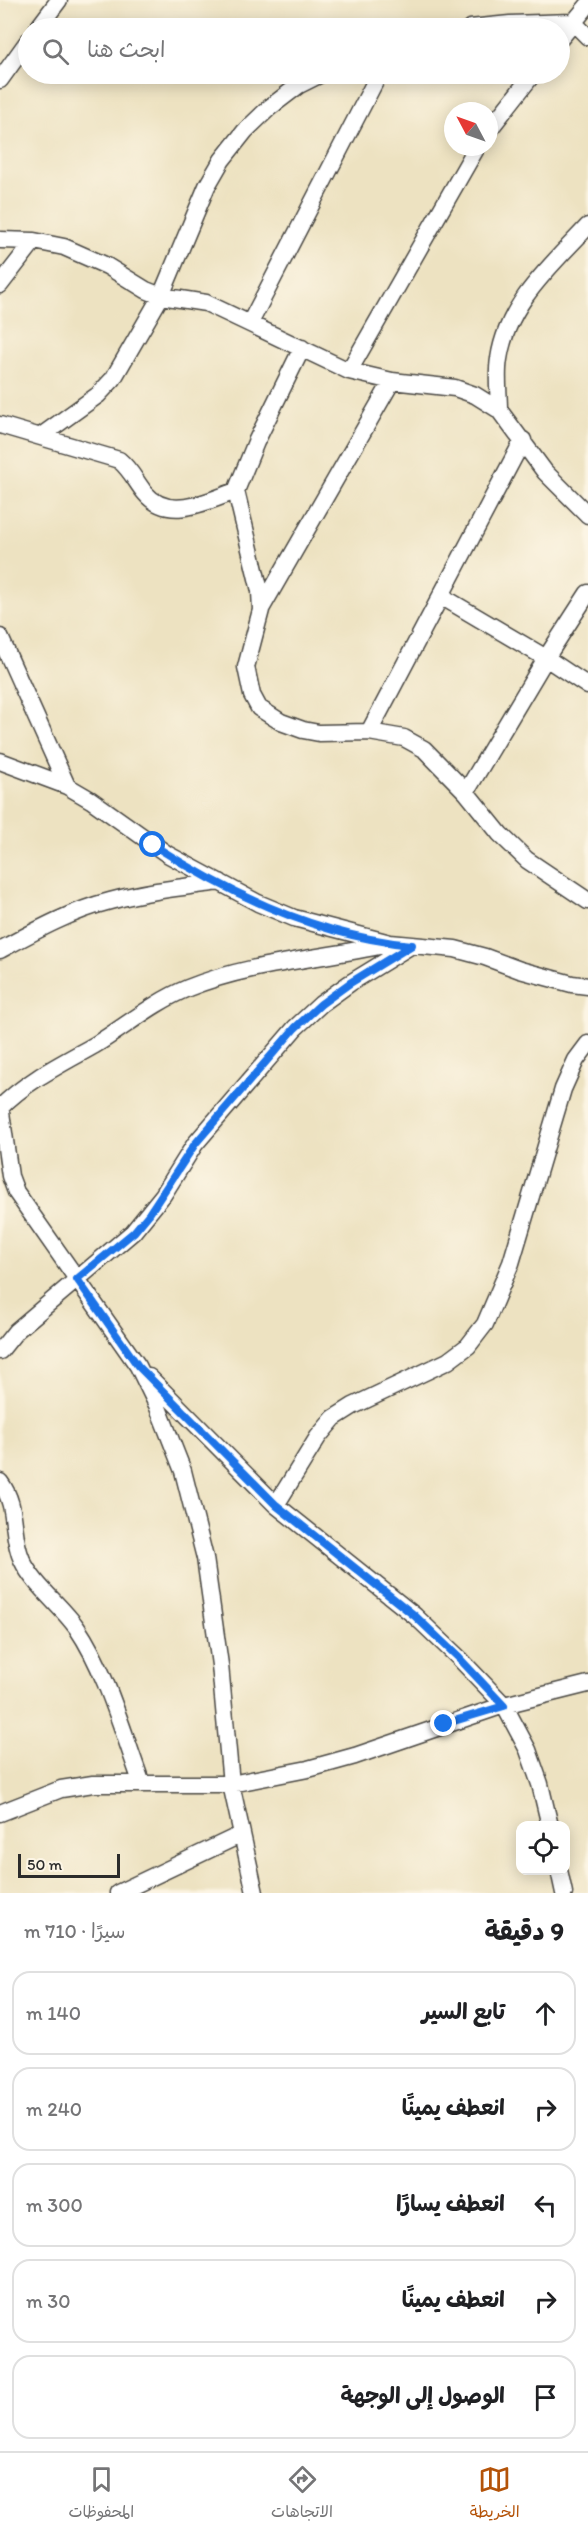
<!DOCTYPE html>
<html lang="ar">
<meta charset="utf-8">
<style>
body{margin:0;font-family:Itim,"Playpen Sans Arabic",sans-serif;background:#f6f6f6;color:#202124;direction:rtl}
.controls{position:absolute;right:18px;bottom:18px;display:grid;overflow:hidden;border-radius:12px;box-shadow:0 3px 15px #0003}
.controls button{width:54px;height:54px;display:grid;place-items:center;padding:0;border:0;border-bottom:2px solid #e0e0e0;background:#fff;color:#202124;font:30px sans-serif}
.compass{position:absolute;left:444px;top:102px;width:54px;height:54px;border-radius:50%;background:#fff;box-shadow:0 3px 15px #0003;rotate:311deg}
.scale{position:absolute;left:18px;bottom:15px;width:102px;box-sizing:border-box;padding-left:6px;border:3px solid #2b2b2b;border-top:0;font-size:16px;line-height:21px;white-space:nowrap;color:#2b2b2b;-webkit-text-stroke:4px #fcf5e5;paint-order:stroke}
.stop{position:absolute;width:18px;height:18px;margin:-14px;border:4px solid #1a73e8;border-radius:50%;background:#fff}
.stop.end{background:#1a73e8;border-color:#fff;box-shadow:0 2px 6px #0008}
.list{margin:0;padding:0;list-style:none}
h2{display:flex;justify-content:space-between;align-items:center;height:78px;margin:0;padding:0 24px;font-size:26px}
h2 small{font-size:20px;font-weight:400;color:#757577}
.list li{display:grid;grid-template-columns:39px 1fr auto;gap:18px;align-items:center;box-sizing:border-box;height:84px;margin:0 12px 12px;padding:0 12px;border:2px solid #e0e0e0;border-radius:18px}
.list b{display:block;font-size:22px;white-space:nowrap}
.list em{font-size:20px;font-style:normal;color:#757577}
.icon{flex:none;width:33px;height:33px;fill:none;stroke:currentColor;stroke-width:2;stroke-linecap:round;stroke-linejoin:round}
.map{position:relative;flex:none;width:588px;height:1893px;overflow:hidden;direction:ltr}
.search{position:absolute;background:#fff;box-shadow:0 3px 15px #0003;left:18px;right:18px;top:18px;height:66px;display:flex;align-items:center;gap:15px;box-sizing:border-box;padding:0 21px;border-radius:33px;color:#757577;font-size:22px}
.sheet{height:558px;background:#fff}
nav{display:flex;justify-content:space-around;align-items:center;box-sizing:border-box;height:84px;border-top:2px solid #e0e0e0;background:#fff;font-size:16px;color:#757577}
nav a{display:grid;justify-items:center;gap:3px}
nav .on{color:#b45309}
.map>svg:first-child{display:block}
</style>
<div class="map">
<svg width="588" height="1893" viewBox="0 0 588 1893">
<rect width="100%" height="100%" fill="#fcf5e5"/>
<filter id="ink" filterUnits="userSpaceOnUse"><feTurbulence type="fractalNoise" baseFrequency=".0167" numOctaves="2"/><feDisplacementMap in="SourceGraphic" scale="12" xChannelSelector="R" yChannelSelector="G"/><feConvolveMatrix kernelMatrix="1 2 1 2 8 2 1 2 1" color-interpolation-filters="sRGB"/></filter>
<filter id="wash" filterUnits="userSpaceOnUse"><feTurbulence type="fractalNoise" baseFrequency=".008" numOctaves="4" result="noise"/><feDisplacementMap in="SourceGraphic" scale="24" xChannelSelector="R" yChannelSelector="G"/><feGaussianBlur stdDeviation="1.35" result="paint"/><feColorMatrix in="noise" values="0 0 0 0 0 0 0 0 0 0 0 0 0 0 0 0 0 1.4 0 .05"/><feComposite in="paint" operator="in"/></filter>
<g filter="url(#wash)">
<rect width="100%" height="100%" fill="#ede2c1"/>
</g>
<g filter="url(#ink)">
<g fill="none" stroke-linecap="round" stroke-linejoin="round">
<!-- street casing -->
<g stroke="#484642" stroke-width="19">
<path id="street" d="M 38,28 L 59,0
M 470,28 L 510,24 L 573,22 L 588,37
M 560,39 L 588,5
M 0,80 L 28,41
M 489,130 L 533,74
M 0,240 L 34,241 L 64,247 L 107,266 L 146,290 L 161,296 L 206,303 L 349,371 L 392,381 L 455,388 L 475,395 L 499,410 L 545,472 L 588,515
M 0,285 L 34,241
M 250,323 L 379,74
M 302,348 L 256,442 L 236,491 L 260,591 L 261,610 L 246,667 L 252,695 L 259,708 L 281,722 L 303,730 L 319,733 L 369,732 L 404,738 L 424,749 L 466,792 L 500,834 L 527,860 L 588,901
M 349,371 L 477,147
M 499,410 C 499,393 496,376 499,359 C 507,303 552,265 588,226
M 0,425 L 119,460 C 131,470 136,482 145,493 C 169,522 207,501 236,491
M 41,436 L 98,395 L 113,379 L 161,296 L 207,186 L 222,160 L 245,131 L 269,108 L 299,85 L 321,74
M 441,596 L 546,658 L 588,686
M 261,609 L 392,381
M 0,637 L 67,786
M 369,732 L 523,440
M 0,761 L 67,786 L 91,800 L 167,854 L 258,903 L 294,918 L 390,943 L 455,949 L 485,957 L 520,970 L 572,984 L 588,986
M 466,792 L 546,658 L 588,593
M 0,950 C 35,931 71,911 110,901 C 146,891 183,887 220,882
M 0,1105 L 10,1176 L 16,1192 L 138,1366 L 157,1405 L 183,1471 L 205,1558 L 220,1665 L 231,1784 L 255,1893
M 0,1108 C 26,1081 63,1063 95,1045 C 126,1026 154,1002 188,988 C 250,963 319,959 384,945
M 0,1351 L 16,1331 L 133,1232 L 163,1195 L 195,1144 L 295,1028 L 321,1004 L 350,983 L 412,945
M 149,1377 L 276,1505 L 415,1616 L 459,1658 L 504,1705 L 528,1750 L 540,1784 L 550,1826
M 0,1482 C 19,1507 10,1534 22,1560 C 34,1586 60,1604 77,1628 C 106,1670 124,1736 142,1784
M 276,1505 L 318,1437 L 334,1418 L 353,1406 L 448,1361 L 468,1346 L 485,1324 L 511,1263 L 563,1089 L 576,1060 L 588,1044
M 0,1813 L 61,1789 L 93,1784 L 231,1784 L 308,1769 L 355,1756 L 504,1705 L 588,1684
M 559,1870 L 564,1893
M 118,1893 L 242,1834"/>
</g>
<!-- street -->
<use href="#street" stroke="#fff" stroke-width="16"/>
</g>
</g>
<g fill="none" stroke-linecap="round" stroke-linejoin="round" filter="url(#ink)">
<!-- route -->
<path stroke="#1a73e8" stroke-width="8" d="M 153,845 C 231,895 319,937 412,945 L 350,983 L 321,1004 L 295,1028 L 195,1144 L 149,1214 L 134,1232 L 77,1279 L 138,1366 L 276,1505 L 415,1616 L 459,1658 L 504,1706 L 444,1724"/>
</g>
</svg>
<div class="controls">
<button><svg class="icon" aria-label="locate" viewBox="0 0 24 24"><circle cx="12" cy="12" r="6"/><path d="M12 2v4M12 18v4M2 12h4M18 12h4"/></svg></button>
</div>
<svg class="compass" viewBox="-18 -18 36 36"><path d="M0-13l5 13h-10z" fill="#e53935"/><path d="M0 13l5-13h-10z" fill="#757577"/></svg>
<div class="scale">50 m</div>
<div class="stop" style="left:153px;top:845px"></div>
<div class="stop end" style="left:444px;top:1724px"></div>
<div class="search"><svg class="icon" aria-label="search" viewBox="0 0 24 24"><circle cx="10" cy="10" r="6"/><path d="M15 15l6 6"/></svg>ابحث هنا</div>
</div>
<section class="sheet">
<h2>9 دقيقة<small>سيرًا · 710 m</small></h2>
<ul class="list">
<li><svg class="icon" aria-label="ahead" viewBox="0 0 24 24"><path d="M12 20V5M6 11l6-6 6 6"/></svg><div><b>تابع السير</b></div><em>140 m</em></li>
<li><svg class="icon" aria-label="right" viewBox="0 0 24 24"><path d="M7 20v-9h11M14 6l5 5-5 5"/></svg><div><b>انعطف يمينًا</b></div><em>240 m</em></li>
<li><svg class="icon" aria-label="left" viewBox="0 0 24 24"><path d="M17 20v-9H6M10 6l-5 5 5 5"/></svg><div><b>انعطف يسارًا</b></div><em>300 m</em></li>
<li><svg class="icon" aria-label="right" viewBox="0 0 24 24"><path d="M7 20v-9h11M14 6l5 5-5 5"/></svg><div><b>انعطف يمينًا</b></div><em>30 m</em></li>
<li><svg class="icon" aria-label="arrive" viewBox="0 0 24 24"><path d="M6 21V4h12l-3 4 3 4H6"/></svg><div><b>الوصول إلى الوجهة</b></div></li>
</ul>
</section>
<nav>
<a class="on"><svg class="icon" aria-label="map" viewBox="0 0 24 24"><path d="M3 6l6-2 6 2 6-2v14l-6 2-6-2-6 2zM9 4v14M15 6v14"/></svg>الخريطة</a>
<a><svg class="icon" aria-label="directions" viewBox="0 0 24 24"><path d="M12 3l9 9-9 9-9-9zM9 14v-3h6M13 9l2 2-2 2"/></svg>الاتجاهات</a>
<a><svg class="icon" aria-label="saved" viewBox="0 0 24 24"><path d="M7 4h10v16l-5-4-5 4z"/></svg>المحفوظات</a>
</nav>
